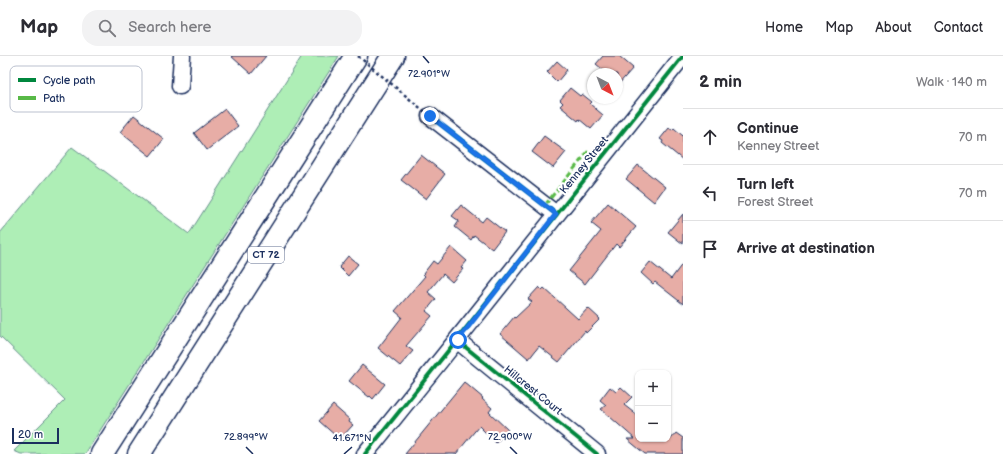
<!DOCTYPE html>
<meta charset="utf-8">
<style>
body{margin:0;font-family:"Balsamiq Sans",sans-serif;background:#f2f2f3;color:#2b2b33}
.controls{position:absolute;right:12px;bottom:12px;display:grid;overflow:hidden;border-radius:8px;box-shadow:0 1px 3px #0004}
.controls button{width:36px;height:36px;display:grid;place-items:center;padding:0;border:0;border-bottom:1px solid #e1e1e2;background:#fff;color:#2b2b33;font:20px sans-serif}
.compass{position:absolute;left:587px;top:12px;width:36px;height:36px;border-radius:50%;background:#fff;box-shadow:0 1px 3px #0004;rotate:138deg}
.scale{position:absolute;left:12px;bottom:10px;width:47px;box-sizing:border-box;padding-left:4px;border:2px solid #1b2f5e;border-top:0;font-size:11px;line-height:14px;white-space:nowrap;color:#1b2f5e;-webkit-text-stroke:3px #fff;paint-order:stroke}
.stop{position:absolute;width:12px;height:12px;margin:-9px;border:3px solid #1a73e8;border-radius:50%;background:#fff}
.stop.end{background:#1a73e8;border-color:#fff;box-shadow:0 1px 4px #0008}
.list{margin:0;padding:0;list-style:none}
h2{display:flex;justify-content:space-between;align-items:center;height:52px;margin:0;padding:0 16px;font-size:17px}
h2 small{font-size:13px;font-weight:400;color:#7c7c81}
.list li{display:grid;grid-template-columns:26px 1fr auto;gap:12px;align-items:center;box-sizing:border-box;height:56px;padding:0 16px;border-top:1px solid #e1e1e2}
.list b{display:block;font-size:15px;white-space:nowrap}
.list p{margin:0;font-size:13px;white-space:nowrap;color:#7c7c81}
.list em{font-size:13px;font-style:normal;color:#7c7c81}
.icon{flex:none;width:22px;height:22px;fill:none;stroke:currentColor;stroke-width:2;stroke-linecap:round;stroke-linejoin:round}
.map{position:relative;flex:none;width:683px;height:398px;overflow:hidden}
header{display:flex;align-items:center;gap:24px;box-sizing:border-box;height:56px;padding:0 20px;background:#fff;border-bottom:1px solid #e1e1e2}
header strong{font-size:19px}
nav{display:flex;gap:22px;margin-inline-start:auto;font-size:14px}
.search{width:280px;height:36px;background:#f2f2f3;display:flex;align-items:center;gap:10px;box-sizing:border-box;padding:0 14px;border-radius:16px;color:#7c7c81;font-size:15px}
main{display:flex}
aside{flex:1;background:#fff}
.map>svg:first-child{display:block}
</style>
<header>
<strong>Map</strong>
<div class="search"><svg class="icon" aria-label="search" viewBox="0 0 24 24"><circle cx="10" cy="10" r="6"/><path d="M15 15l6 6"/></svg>Search here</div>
<nav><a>Home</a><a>Map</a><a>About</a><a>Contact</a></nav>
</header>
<main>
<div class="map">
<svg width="683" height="398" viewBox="0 0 683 398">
<rect width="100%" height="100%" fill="#fff"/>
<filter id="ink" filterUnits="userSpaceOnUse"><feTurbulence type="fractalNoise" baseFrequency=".025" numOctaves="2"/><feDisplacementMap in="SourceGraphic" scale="8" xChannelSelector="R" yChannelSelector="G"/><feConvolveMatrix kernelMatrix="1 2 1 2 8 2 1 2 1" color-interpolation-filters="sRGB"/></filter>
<g filter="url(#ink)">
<!-- green -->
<path fill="#aeeeb6" stroke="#648e8a" d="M 302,0 L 339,0 L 85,398 L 21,398 L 14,395 L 65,344 L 0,280 L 0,177 L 72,91 L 189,178 Z"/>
<!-- building -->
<path fill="#e7ada6" stroke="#1b2f5e" d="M 231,0 L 266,0 L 251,18 Z
M 603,0 L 619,0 L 633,12 L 617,30 L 617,18 L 608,18 L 596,8 Z
M 557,5 L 567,14 L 557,26 L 547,16 Z
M 570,32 L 580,40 L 582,38 L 592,46 L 590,48 L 603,59 L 591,73 L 579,63 L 578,65 L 560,50 L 563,47 L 560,44 Z
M 225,53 L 238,70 L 207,94 L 194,77 Z
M 134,59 L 164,83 L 150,100 L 120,76 Z
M 669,72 L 672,74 L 674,72 L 683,80 L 683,104 L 662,87 L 663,85 L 660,83 Z
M 544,80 L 566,96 L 553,112 L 532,96 Z
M 421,99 L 445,118 L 426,143 L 401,124 Z
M 638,109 L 665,131 L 654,146 L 626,123 Z
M 608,147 L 636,171 L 619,191 L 616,188 L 585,228 L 569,215 L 601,175 L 591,167 Z
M 461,149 L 482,166 L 486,161 L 505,176 L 492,193 L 474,179 L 471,184 L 455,171 L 459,165 L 452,160 Z
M 683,158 L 683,188 L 668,176 Z
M 451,191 L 467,205 L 461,212 L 463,213 L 452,226 L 443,218 L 428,236 L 436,243 L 426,255 L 432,260 L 406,290 L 413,295 L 400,310 L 378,292 L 402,261 L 395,255 L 425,220 L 423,218 L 433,205 L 437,208 Z
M 348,200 L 358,208 L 348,220 L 339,211 Z
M 650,206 L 671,223 L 683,207 L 683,248 L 655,226 L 653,228 L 641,217 Z
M 539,231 L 542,234 L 544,232 L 578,263 L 588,252 L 600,263 L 586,277 L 585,275 L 559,306 L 539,290 L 529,303 L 500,278 L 514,261 L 515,262 L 532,246 L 528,243 Z
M 362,309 L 385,328 L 373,343 L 370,340 L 369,341 L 349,325 Z
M 464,326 L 483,342 L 482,343 L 492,352 L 489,356 L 508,374 L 496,387 L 479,370 L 456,398 L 405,398 Z
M 610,331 L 616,336 L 621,331 L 632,341 L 624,349 L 638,360 L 638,383 L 671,383 L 676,377 L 683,382 L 683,398 L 645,398 L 627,383 L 635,383 L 601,353 L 606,349 L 600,344 Z
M 333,349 L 350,364 L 349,366 L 353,369 L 342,381 L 339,379 L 337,381 L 319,365 Z"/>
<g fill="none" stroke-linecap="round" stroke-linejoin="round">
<!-- minor casing -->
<g stroke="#1b2f5e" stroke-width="19">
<path id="minor" d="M 180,30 L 182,0
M 430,60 L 556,158
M 458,285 L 597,398
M 365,398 C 472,266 577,132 683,0"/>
</g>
<!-- trunk casing -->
<g stroke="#1b2f5e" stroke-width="25">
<path id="trunk" d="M 102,398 L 356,0
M 139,398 L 393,0"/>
</g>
<!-- minor -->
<use href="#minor" stroke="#fff" stroke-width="16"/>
<!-- trunk -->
<use href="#trunk" stroke="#fff" stroke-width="22"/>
<!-- path-bridge -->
<path stroke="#1b2f5e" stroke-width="2.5" stroke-dasharray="3 3" stroke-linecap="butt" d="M 358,0 L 430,60"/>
<!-- quiet -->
<path stroke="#58b947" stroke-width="3" stroke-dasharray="6 3" stroke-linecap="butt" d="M 545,149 L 590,93"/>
<!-- cycleway casing -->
<g stroke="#fff" stroke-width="6">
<path id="cycleway" d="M 430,60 L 556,158
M 458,285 L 597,398
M 365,398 C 472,266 577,132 683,0"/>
</g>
<!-- cycleway -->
<use href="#cycleway" stroke="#00873e" stroke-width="4"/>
</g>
</g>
<g fill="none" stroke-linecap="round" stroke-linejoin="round" filter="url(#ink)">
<!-- route -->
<path stroke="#1a73e8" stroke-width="5" d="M 430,60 L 556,158 L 458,284"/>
</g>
<!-- ticks -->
<path fill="none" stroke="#1b2f5e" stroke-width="1.5" d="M 423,0 L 429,7M 246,391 L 253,398M 510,391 L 517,398M 344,398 L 352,391"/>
<g text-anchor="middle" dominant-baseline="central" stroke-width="4" stroke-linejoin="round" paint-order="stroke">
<!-- shield labels -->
<rect fill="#fff" stroke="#5f6d8e" stroke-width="1" x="248" y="191" width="36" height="16" rx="3"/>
<g font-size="10" font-weight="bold" fill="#1b2f5e">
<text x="266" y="199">CT 72</text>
</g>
<!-- street labels -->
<g font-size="11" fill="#1b2f5e" stroke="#fff">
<text transform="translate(584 109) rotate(-51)">Kenney Street</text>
<text transform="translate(533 334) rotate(39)">Hillcrest Court</text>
</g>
</g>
<!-- legend -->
<rect x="10" y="10" width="132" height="46" rx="6" fill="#fff" stroke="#bbc1cf" stroke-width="1"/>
<rect x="18" y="22" width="18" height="4" fill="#00873e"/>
<rect x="18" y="40" width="18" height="4" fill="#58b947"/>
<g font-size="11" fill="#1b2f5e">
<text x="43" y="28">Cycle path</text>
<text x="43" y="46">Path</text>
</g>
<g font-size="10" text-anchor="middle" fill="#1b2f5e" stroke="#fff" stroke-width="4" stroke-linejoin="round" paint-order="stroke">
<text x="429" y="21">72.901°W</text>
<text x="246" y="384">72.899°W</text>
<text x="510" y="384">72.900°W</text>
<text x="352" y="385">41.671°N</text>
</g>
</svg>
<div class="controls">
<button>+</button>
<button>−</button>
</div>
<svg class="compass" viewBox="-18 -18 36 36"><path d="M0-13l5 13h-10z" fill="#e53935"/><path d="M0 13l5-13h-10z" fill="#7c7c81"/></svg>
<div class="scale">20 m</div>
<div class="stop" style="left:458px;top:284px"></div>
<div class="stop end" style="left:430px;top:60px"></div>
</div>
<aside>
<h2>2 min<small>Walk · 140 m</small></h2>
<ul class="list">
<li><svg class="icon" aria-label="ahead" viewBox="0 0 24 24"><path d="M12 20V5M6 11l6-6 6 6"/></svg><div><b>Continue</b><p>Kenney Street</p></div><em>70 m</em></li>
<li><svg class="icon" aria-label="left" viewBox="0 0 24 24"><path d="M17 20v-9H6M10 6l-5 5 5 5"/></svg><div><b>Turn left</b><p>Forest Street</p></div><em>70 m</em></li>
<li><svg class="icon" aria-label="arrive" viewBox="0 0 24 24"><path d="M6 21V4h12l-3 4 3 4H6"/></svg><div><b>Arrive at destination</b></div></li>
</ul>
</aside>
</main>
